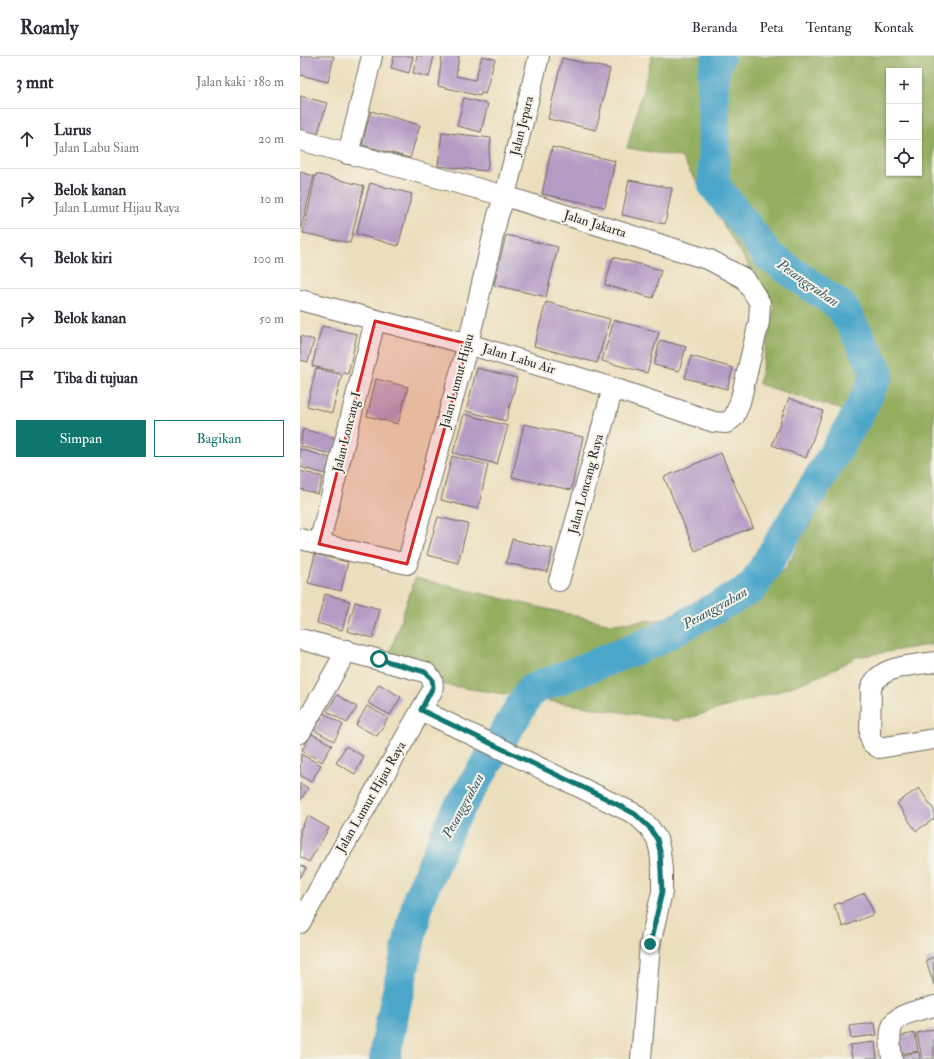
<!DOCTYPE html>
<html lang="id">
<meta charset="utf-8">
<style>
body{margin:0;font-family:"IM FELL Double Pica",serif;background:#f2f2f3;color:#2b2b33}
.controls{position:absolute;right:12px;top:12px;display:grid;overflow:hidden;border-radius:0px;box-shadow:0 1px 3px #0004}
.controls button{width:36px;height:36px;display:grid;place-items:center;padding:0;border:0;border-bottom:1px solid #e1e1e2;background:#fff;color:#2b2b33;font:20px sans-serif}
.stop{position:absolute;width:12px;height:12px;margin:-9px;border:3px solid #0f766e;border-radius:50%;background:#fff}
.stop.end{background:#0f766e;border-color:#fff;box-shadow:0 1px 4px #0008}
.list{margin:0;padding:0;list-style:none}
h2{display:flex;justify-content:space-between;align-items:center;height:52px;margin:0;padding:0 16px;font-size:17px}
h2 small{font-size:13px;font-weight:400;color:#7c7c81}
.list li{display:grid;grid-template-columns:26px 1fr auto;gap:12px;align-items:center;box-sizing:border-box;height:60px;padding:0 16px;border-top:1px solid #e1e1e2}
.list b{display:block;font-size:15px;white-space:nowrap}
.list p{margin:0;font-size:13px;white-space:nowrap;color:#7c7c81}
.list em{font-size:13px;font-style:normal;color:#7c7c81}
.actions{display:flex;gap:8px;padding:12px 16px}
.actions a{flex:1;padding:9px 0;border:1px solid #0f766e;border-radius:0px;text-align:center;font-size:14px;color:#0f766e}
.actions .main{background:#0f766e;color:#fff}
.icon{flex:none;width:22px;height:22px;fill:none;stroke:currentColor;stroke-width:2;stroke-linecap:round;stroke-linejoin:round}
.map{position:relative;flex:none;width:634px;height:1003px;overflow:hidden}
header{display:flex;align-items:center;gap:24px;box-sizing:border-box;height:56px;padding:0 20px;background:#fff;border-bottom:1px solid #e1e1e2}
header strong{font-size:19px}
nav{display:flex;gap:22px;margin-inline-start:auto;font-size:14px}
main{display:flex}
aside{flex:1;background:#fff}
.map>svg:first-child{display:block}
</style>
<header>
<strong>Roamly</strong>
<nav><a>Beranda</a><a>Peta</a><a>Tentang</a><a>Kontak</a></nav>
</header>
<main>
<aside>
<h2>3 mnt<small>Jalan kaki · 180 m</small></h2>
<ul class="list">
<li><svg class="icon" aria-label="ahead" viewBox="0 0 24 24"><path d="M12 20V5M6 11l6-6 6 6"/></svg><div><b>Lurus</b><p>Jalan Labu Siam</p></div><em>20 m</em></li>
<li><svg class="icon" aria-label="right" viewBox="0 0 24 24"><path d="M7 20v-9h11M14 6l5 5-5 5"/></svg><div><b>Belok kanan</b><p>Jalan Lumut Hijau Raya</p></div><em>10 m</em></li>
<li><svg class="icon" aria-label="left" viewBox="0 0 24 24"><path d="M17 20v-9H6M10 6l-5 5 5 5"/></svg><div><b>Belok kiri</b></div><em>100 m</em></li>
<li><svg class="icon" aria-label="right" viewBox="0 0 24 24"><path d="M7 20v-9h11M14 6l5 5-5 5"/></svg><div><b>Belok kanan</b></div><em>50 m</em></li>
<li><svg class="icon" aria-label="arrive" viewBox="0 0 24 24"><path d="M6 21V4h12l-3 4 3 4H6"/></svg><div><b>Tiba di tujuan</b></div></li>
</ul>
<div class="actions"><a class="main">Simpan</a><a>Bagikan</a></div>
</aside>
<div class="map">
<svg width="634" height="1003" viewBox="0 0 634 1003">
<rect width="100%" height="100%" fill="#f7f3e8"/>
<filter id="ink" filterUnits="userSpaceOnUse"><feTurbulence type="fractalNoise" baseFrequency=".025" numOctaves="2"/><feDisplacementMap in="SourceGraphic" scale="8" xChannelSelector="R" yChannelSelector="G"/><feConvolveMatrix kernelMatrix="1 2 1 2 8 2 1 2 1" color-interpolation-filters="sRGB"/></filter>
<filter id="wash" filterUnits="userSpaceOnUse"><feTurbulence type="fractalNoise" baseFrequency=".012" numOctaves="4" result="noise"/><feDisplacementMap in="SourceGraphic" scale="16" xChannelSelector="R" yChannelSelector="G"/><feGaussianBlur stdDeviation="0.9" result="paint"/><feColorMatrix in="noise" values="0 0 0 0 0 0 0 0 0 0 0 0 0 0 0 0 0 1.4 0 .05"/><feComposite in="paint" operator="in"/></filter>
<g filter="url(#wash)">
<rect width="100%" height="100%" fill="#ebdebc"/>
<!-- forest -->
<path fill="#94ae60" stroke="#606c46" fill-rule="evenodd" d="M 352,0 L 634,0 L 634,588 L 557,601 L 524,618 L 483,634 L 378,665 L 146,629 L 85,611 L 115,522 L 311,568 L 430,557 L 486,512 L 568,362 L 459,328 L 474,250 L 381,101 L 327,92 ZM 589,15 L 619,15 L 619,117 L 589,117 Z"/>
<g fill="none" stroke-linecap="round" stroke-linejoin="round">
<!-- river -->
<path stroke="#4ba6c9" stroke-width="32" d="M 85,1003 L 89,976 L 119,841 L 154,761 L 231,634 L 355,585 L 452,532 L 557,360 L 578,317 L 542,251 L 469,200 L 414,129 L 413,18 L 419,0"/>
</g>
<g id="blocks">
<!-- building -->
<path fill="#b39bc4" d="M 0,0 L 34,0 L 28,26 L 0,19 Z
M 94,0 L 113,0 L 109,17 L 91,12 Z
M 117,0 L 134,0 L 129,21 L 113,17 Z
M 142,0 L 159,0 L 156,20 L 175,24 L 182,0 L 195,3 L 185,38 L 181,37 L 180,40 L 138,30 Z
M 262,2 L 310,13 L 296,74 L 248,63 Z
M 0,40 L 27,47 L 17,80 L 0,75 Z
M 164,42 L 188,48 L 181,76 L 157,70 Z
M 71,55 L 120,69 L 110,102 L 62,89 Z
M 142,76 L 191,82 L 187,115 L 138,110 Z
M 252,91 L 315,105 L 305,151 L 242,138 Z
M 0,116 L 14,120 L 1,173 L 0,173 Z
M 16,118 L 64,130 L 50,187 L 3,177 Z
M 329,124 L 372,132 L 365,168 L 322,159 Z
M 70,127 L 112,138 L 98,190 L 56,178 Z
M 206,179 L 258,191 L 246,241 L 194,229 Z
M 313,201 L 361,214 L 353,242 L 305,229 Z
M 246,246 L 310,263 L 297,307 L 234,290 Z
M 314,264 L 359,276 L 347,317 L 302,305 Z
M 22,270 L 57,278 L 48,318 L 12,310 Z
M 0,280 L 14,284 L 8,306 L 0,304 Z
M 360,284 L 386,291 L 379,315 L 354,309 Z
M 391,300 L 433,312 L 427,333 L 385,322 Z
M 16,312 L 42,319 L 32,357 L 7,350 Z
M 177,312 L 217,322 L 206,365 L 166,355 Z
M 76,323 L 108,331 L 98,368 L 67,360 Z
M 489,342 L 523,355 L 506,402 L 472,389 Z
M 164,358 L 208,370 L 197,408 L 153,397 Z
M 224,368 L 283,381 L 271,434 L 212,421 Z
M 3,373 L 39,383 L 34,399 L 0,390 Z
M 0,393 L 30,402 L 25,418 L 0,411 Z
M 421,397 L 453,471 L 395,495 L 364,421 Z
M 152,400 L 188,409 L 178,453 L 141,444 Z
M 0,415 L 23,421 L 18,438 L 0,433 Z
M 138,461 L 168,468 L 158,507 L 127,499 Z
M 212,483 L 253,493 L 247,516 L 206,507 Z
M 15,498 L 48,506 L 41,535 L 8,527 Z
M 25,538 L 50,545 L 42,574 L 17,567 Z
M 55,546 L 80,553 L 73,582 L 47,575 Z
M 79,628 L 101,641 L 90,659 L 68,647 Z
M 37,639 L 57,651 L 47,667 L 27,655 Z
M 67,650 L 88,662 L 77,680 L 56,669 Z
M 24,657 L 43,669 L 34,685 L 14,674 Z
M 12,678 L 32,689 L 22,706 L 2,694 Z
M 46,690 L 64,701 L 55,718 L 36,707 Z
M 1,698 L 21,709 L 11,726 L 0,719 Z
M 0,727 L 8,732 L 0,745 Z
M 619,732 L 634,754 L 634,763 L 616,775 L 597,747 Z
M 8,760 L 29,772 L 9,806 L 0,801 L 0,774 Z
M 0,809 L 6,812 L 0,822 Z
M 565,837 L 574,858 L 543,871 L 534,849 Z
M 634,901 L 634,929 L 626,904 Z
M 575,967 L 577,979 L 551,982 L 549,970 Z
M 634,973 L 634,1003 L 622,1003 L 617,977 Z
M 615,977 L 618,995 L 597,998 L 594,981 Z
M 575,986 L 577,1003 L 552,1003 L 550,989 Z
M 619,996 L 620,1003 L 599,1003 L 598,1000 Z"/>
</g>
</g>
<g filter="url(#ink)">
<use href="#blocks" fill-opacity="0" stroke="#6e6a5e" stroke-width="1"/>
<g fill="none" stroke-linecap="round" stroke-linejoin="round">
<!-- minor casing -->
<g stroke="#6e6a5e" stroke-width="22">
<path id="minor" d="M 0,84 L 205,140 L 410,204 L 445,223 L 460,247 L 459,266 L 440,346 L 434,361 L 426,367 L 414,366 L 313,332 L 168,288 L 0,244
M 48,98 L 72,0
M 0,483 L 107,508 L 168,288 L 198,159 L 205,140 L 239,0
M 19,488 L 75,265
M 259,525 L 313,332
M 0,583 L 125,616 C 133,622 134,626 132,635 L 0,867
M 634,606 C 612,610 580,609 571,632 L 570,680 L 572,687 L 579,692 L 634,683
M 121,654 L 335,758 L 349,771 L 357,783 L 360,795 L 362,815 L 362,836 L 350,888 L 341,1003
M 0,677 L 47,594
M 592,1003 C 586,959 595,961 634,950"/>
</g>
<!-- minor -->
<use href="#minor" stroke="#fff" stroke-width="20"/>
</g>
</g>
<g fill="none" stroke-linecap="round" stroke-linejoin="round" filter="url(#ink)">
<!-- route -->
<path stroke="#0f766e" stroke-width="5" d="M 79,603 L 125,616 L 132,623 L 133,631 L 121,654 L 305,742 L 335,758 L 349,771 L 357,783 L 360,795 L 362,836 L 350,888"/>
</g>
<!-- marked area -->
<path fill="#d62828" fill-opacity="0.2" stroke="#d62828" stroke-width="3" stroke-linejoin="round" d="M 75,265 L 168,288 L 107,508 L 19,488 Z"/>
<g text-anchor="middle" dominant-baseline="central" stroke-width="4" stroke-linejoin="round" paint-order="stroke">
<!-- street labels -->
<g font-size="13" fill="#2b2b2b" stroke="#f7f3e8">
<text transform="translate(222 70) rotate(-76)">Jalan Jepara</text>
<text transform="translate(295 168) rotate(17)">Jalan Jakarta</text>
<text transform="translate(219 303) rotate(17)">Jalan Labu Air</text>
<text transform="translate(157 325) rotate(-75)">Jalan Lumut Hijau</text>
<text transform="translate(47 376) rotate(-76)">Jalan Loncang I</text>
<text transform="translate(286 428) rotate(-75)">Jalan Loncang Raya</text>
<text transform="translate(71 741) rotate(-60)">Jalan Lumut Hijau Raya</text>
</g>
<!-- water labels -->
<g font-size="14" font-style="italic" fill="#385c6a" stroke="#f7f3e8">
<text transform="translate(508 227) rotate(35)">Pesanggrahan</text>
<text transform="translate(415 552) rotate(-29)">Pesanggrahan</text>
<text transform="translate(163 750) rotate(-61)">Pesanggrahan</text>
</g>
</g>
</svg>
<div class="controls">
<button>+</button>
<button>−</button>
<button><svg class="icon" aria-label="locate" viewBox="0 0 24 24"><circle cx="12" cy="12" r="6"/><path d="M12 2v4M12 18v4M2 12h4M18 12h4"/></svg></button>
</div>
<div class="stop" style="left:79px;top:603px"></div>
<div class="stop end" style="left:350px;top:888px"></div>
</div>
</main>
